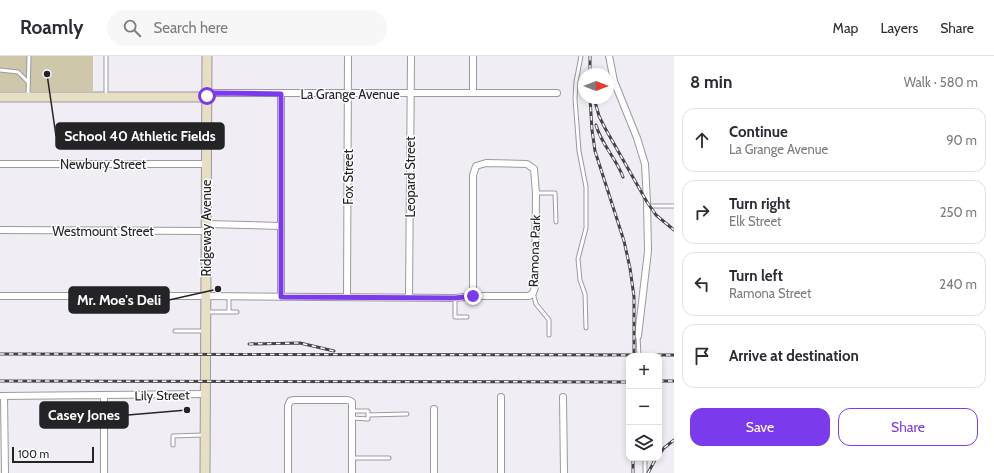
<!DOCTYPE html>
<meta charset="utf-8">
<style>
body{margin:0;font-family:Cabin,sans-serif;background:#f7f7f7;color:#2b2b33}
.controls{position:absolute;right:12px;bottom:12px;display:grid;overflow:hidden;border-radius:8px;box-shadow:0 2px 6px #0003}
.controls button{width:36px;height:36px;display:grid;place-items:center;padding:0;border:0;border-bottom:1px solid #e1e1e2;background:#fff;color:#2b2b33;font:20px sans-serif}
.compass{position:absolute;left:578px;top:12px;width:36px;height:36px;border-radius:50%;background:#fff;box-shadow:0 2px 6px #0003;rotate:90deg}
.scale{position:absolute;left:12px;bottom:10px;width:82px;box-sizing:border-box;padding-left:4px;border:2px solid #242326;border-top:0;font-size:11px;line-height:14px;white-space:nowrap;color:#242326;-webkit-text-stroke:3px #fdfcff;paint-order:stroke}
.stop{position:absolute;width:12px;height:12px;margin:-9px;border:3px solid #7c3aed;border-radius:50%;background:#fff}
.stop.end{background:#7c3aed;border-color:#fff;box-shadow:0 1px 4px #0008}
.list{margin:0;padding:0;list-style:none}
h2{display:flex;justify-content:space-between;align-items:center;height:52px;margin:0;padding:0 16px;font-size:17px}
h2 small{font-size:13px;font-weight:400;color:#7c7c81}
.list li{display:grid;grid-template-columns:26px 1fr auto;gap:12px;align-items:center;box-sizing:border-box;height:64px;margin:0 8px 8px;padding:0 8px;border:1px solid #e1e1e2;border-radius:12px}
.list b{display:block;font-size:15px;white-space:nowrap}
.list p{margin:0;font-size:13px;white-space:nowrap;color:#7c7c81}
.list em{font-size:13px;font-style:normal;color:#7c7c81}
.actions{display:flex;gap:8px;padding:12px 16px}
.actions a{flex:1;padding:9px 0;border:1px solid #7c3aed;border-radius:12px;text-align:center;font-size:14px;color:#7c3aed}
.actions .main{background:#7c3aed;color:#fff}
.icon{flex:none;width:22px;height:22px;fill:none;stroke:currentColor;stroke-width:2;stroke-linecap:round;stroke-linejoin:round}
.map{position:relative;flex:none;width:674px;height:417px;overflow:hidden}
header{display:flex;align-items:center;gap:24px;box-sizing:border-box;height:56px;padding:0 20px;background:#fff;border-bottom:1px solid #e1e1e2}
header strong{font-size:19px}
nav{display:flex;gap:22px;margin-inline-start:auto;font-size:14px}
.search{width:280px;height:36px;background:#f7f7f7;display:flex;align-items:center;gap:10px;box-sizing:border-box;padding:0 14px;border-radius:22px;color:#7c7c81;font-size:15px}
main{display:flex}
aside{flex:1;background:#fff}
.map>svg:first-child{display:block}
</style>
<header>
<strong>Roamly</strong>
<div class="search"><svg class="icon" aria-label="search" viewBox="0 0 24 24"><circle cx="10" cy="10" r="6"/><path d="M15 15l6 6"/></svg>Search here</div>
<nav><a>Map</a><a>Layers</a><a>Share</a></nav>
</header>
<main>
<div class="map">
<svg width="674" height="417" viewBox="0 0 674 417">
<rect width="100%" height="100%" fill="#f1edf5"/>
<!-- green -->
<path fill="#cfc7a9" d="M 0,0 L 93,0 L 93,35 L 0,35 Z"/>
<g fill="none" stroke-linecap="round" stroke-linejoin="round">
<!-- lane casing -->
<g stroke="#9c99a0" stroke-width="5">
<path id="lane" d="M 581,0 L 576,26 L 575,43 L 579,95 L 586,131 L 586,172 L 578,203 L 580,224 L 585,238 L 586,272
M 0,14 L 18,16 L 28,26
M 28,39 L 29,0
M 106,39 L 106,0
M 536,137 L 555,137 L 556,166
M 648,150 L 674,150
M 533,237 L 536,248 L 549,264 L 549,279
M 455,242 L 455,261 L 467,261
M 207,256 L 237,256
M 229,256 L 229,240
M 175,275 L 204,275
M 638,280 L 639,300
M 368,359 L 407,358
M 352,362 L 368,363 L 368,355 L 353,355
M 173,389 L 173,380 L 203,379
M 352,402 L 389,402
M 645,402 L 645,417"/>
</g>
<!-- street casing -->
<g stroke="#9c99a0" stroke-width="8">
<path id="street" d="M 609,0 L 614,25 L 637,82 L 645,108 L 647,146 L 648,195 L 638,280
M 473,37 L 473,0
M 207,40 L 215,37 L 557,37
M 486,107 L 527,108 L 534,113 L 536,137 L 535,231 L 533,237 L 529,240 L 473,240 L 473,119 L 476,110 Z
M 0,108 L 206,108
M 206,168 L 281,170
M 0,174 L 206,175
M 0,240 L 206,240 L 455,242 L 473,240
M 281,241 L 281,38
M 347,241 L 348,0
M 409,241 L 411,0
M 0,340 L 205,338
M 4,340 L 5,417
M 501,341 L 501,417
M 563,341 L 564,417
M 104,417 L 104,340
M 288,417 L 288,350 L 290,345 L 294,344 L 348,344 L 352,346 L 352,417
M 434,417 L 434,353"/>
</g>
<!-- secondary casing -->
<g stroke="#9c99a0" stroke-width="11">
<path id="secondary" d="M 0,41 L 201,41 L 207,40
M 205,417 L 207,0"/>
</g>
<!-- lane -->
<use href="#lane" stroke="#fff" stroke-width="3"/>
<!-- street -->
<use href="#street" stroke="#fff" stroke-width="6"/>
<!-- secondary -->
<use href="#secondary" stroke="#e6dfc4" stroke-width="9"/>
<!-- rail casing -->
<g stroke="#444346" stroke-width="3">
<path id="rail" d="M 590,0 L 590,18
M 590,42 L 592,74 L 595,95 L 624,185 L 630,212 L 634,241 L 634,300
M 594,42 L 599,60 L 605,72 L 647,146 L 656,159 L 674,174
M 596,69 C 601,88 616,102 623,121
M 249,288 L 300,287 L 334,295
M 0,298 L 674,299
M 0,325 L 629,326
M 659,325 L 674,325
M 659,399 L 664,392 L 674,384
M 633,417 L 633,402
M 648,417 L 656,402"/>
</g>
<!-- rail -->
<use href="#rail" stroke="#fdfcff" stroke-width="1.5" stroke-dasharray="4.5" stroke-linecap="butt"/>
</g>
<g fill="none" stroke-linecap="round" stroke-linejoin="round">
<!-- route -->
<path stroke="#7c3aed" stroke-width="5" d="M 207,40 L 215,37 L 281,38 L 281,241 L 455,242 L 473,240"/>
</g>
<g text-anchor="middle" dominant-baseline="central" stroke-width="3" stroke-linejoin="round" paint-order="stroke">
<!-- street labels -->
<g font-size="13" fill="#242326" stroke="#fdfcff">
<text x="350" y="38">La Grange Avenue</text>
<text x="103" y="108">Newbury Street</text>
<text transform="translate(348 121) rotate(-90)">Fox Street</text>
<text transform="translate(410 121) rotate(-90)">Leopard Street</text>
<text transform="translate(206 172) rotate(-90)">Ridgeway Avenue</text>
<text x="103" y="175">Westmount Street</text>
<text transform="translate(534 195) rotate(-88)">Ramona Park</text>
<text transform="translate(162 339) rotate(-1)">Lily Street</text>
</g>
</g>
<!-- callouts -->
<path fill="none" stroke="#242326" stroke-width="1.5" d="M47 18L56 80M218 233L169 244M187 354L128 359"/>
<g fill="#242326" stroke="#fdfcff" stroke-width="1.5">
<circle cx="47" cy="18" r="4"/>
<circle cx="218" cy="233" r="4"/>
<circle cx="187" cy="354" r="4"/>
</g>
<g fill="#242326" stroke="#242326" stroke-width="1.5">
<rect x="56" y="67" width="168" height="26" rx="4"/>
<rect x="69" y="231" width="100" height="26" rx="4"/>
<rect x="40" y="346" width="88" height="26" rx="4"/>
</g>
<g font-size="14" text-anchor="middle" font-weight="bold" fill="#fff">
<text x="140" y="85">School 40 Athletic Fields</text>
<text x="119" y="249">Mr. Moe's Deli</text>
<text x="84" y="364">Casey Jones</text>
</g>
</svg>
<div class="controls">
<button>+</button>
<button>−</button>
<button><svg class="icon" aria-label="layers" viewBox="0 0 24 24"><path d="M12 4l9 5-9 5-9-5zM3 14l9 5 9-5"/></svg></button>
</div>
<svg class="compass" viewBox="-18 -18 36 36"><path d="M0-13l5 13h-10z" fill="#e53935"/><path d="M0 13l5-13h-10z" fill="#7c7c81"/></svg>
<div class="scale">100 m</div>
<div class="stop" style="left:207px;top:40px"></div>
<div class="stop end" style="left:473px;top:240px"></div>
</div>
<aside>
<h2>8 min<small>Walk · 580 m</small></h2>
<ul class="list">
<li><svg class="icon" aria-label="ahead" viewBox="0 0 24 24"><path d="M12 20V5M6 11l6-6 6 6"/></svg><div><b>Continue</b><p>La Grange Avenue</p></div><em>90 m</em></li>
<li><svg class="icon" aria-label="right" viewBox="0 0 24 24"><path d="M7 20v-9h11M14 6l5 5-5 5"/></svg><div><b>Turn right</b><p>Elk Street</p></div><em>250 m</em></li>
<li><svg class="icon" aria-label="left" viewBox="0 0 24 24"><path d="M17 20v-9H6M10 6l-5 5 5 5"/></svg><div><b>Turn left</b><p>Ramona Street</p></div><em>240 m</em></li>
<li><svg class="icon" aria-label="arrive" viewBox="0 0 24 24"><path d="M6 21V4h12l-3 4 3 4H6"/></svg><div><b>Arrive at destination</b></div></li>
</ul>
<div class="actions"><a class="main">Save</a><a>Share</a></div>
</aside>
</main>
